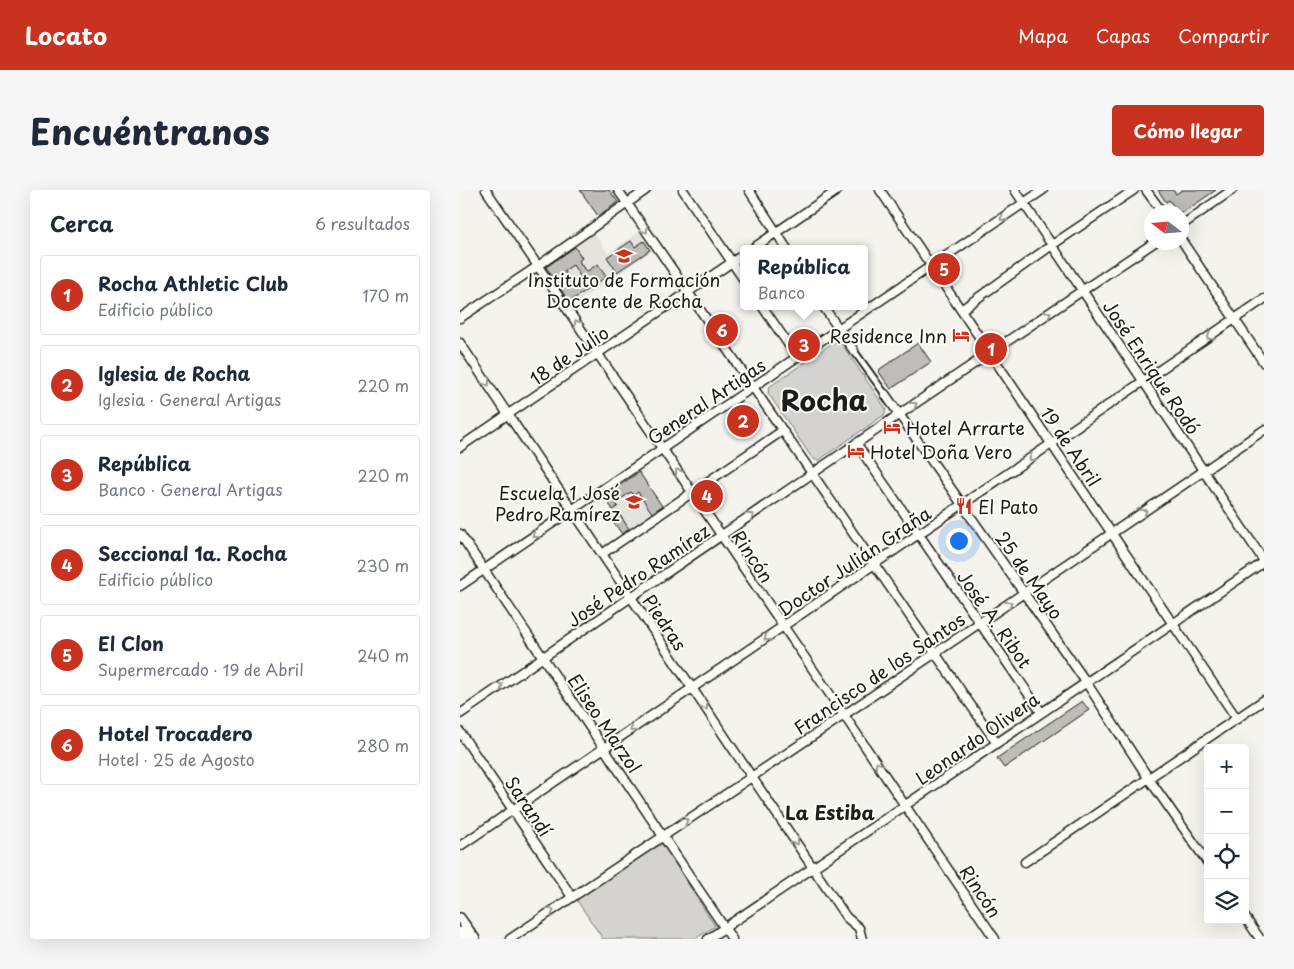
<!DOCTYPE html>
<html lang="es">
<meta charset="utf-8">
<style>
body{margin:0;font-family:"Playpen Sans",sans-serif;background:#f6f6f7;color:#1f2937}
.controls{position:absolute;right:15px;bottom:15px;display:grid;overflow:hidden;border-radius:5px;box-shadow:0 5px 20px #0002}
.controls button{width:45px;height:45px;display:grid;place-items:center;padding:0;border:0;border-bottom:1px solid #e0e1e3;background:#fff;color:#1f2937;font:25px sans-serif}
.compass{position:absolute;left:684px;top:15px;width:45px;height:45px;border-radius:50%;background:#fff;box-shadow:0 5px 20px #0002;rotate:286deg}
.you{position:absolute;left:498px;top:350px;width:18px;height:18px;margin:-12px;border:4px solid #fff;border-radius:50%;background:#1a73e8;box-shadow:0 0 0 8px #1a73e833}
.badge{display:grid;place-items:center;width:32px;height:32px;border-radius:50%;background:#c8321e;color:#fff;font-size:16px;font-weight:700}
.pin{position:absolute;translate:-50% -50%;border:2px solid #fff;box-shadow:0 1px 5px #0006}
.popup{position:absolute;left:280px;top:55px;width:128px;height:65px;box-sizing:border-box;display:grid;place-content:center;border-radius:5px;background:#fff;filter:drop-shadow(0 1px 4px #0005);font-size:16px;white-space:nowrap;color:#747a83}
.popup b{font-size:19px;color:#1f2937}
.popup::after{content:'';position:absolute;left:50%;top:100%;margin-left:-10px;border:10px solid transparent;border-top-color:#fff}
.list{margin:0;padding:0;list-style:none}
h2{display:flex;justify-content:space-between;align-items:center;height:65px;margin:0;padding:0 20px;font-size:21px}
h2 small{font-size:16px;font-weight:400;color:#747a83}
.list li{display:grid;grid-template-columns:32px 1fr auto;gap:15px;align-items:center;box-sizing:border-box;height:80px;margin:0 10px 10px;padding:0 10px;border:1px solid #e0e1e3;border-radius:5px}
.list b{display:block;font-size:19px;white-space:nowrap}
.list p{margin:0;font-size:16px;white-space:nowrap;color:#747a83}
.list em{font-size:16px;font-style:normal;color:#747a83}
.icon{flex:none;width:28px;height:28px;fill:none;stroke:currentColor;stroke-width:2;stroke-linecap:round;stroke-linejoin:round}
.map{position:relative;flex:none;width:804px;height:749px;overflow:hidden;border-radius:5px}
header{display:flex;align-items:center;gap:30px;box-sizing:border-box;height:70px;padding:0 25px;background:#c8321e;color:#fff}
header strong{font-size:24px}
nav{display:flex;gap:28px;margin-inline-start:auto;font-size:18px}
.intro{display:flex;align-items:center;justify-content:space-between;box-sizing:border-box;height:120px;padding:0 30px}
h1{margin:0;font-size:35px}
.button{padding:12px 22px;border-radius:5px;background:#c8321e;color:#fff;font-size:18px;font-weight:700}
main{display:flex;gap:30px;padding:0 30px}
aside{flex:1;background:#fff;border-radius:5px;box-shadow:0 5px 20px #0002}
.map>svg:first-child{display:block}
</style>
<header>
<strong>Locato</strong>
<nav><a>Mapa</a><a>Capas</a><a>Compartir</a></nav>
</header>
<div class="intro"><h1>Encuéntranos</h1><a class="button">Cómo llegar</a></div>
<main>
<aside>
<h2>Cerca<small>6 resultados</small></h2>
<ul class="list">
<li><span class="badge">1</span><div><b>Rocha Athletic Club</b><p>Edificio público</p></div><em>170 m</em></li>
<li><span class="badge">2</span><div><b>Iglesia de Rocha</b><p>Iglesia · General Artigas</p></div><em>220 m</em></li>
<li><span class="badge">3</span><div><b>República</b><p>Banco · General Artigas</p></div><em>220 m</em></li>
<li><span class="badge">4</span><div><b>Seccional 1a. Rocha</b><p>Edificio público</p></div><em>230 m</em></li>
<li><span class="badge">5</span><div><b>El Clon</b><p>Supermercado · 19 de Abril</p></div><em>240 m</em></li>
<li><span class="badge">6</span><div><b>Hotel Trocadero</b><p>Hotel · 25 de Agosto</p></div><em>280 m</em></li>
</ul>
</aside>
<div class="map">
<svg width="804" height="749" viewBox="0 0 804 749">
<rect width="100%" height="100%" fill="#f4f3ee"/>
<filter id="ink" filterUnits="userSpaceOnUse"><feTurbulence type="fractalNoise" baseFrequency=".02" numOctaves="2"/><feDisplacementMap in="SourceGraphic" scale="10" xChannelSelector="R" yChannelSelector="G"/><feConvolveMatrix kernelMatrix="1 2 1 2 8 2 1 2 1" color-interpolation-filters="sRGB"/></filter>
<g filter="url(#ink)">
<!-- built -->
<path fill="#e4e3de" d="M 179,42 L 192,61 L 112,116 L 85,76 L 134,43 L 148,63 Z
M 179,282 L 203,318 L 163,346 L 153,330 L 157,326 L 144,306 Z"/>
<!-- green -->
<path fill="#d4d3cf" stroke="#787876" d="M 374,152 L 381,153 L 426,219 L 424,225 L 359,270 L 356,270 L 352,268 L 308,203 L 309,197 Z
M 202,653 L 255,736 L 235,749 L 143,749 L 116,709 Z"/>
<!-- building -->
<path fill="#bebdba" stroke="#1c1c1c" fill-rule="evenodd" d="M 120,0 L 149,0 L 158,12 L 138,26 Z
M 698,0 L 713,0 L 716,4 L 722,0 L 756,0 L 724,22 L 718,22 L 709,10 L 706,12 Z
M 171,51 L 175,57 L 184,51 L 190,60 L 157,82 L 147,67 Z
M 115,57 L 122,68 L 119,71 L 126,82 L 138,74 L 146,87 L 109,112 L 86,77 ZM 113,75 L 122,89 L 113,95 L 104,81 Z
M 458,153 L 471,172 L 431,199 L 419,182 L 420,179 Z
M 179,282 L 202,316 L 192,323 L 178,302 L 174,305 L 171,302 L 155,313 L 158,316 L 153,320 L 144,306 Z
M 160,325 L 169,339 L 162,344 L 152,330 Z
M 622,511 L 629,520 L 544,578 L 537,568 Z"/>
<g fill="none" stroke-linecap="round" stroke-linejoin="round">
<!-- pedestrian casing -->
<g stroke="#1c1c1c" stroke-width="9">
<path id="pedestrian" d="M 394,161 L 425,204"/>
</g>
<!-- minor casing -->
<g stroke="#1c1c1c" stroke-width="11">
<path id="minor" d="M 26,0 L 384,525 L 535,749
M 158,0 L 536,552
M 223,0 L 284,90
M 289,0 L 327,59
M 420,0 L 777,529
M 555,0 L 804,371
M 686,0 L 702,22
M 722,35 L 772,0
M 722,51 L 804,173
M 292,59 L 378,0
M 302,116 L 337,167
M 363,116 L 394,161
M 501,120 L 592,55 L 674,0
M 0,128 L 78,76 L 186,0
M 0,153 L 386,727 L 399,738 L 402,749
M 425,204 L 626,492 L 689,589 L 748,673
M 396,253 L 581,522
M 0,257 L 284,64
M 0,344 L 272,749
M 142,364 L 322,241
M 0,396 L 583,0
M 0,524 C 232,366 462,207 695,52
M 0,542 L 112,707
M 0,656 L 804,109
M 565,672 L 804,510
M 785,727 L 800,749
M 50,749 L 384,525 L 804,240
M 248,749 L 804,372"/>
</g>
<!-- tertiary casing -->
<g stroke="#1c1c1c" stroke-width="12">
<path id="tertiary" d="M 0,728 L 15,749
M 0,742 L 5,749"/>
</g>
<!-- pedestrian -->
<use href="#pedestrian" stroke="#fdfcf7" stroke-width="5.5"/>
<!-- minor -->
<use href="#minor" stroke="#fdfcf7" stroke-width="8"/>
<!-- tertiary -->
<use href="#tertiary" stroke="#fdfcf7" stroke-width="9"/>
</g>
<!-- one-way arrows -->
<defs><path id="oneway-chevron" d="M-2-3.5L2.5 0L-2 3.5" fill="none" stroke-width="1.6" stroke-linecap="round" stroke-linejoin="round" transform="scale(1.25)"/></defs>
<g stroke="#989794">
<use href="#oneway-chevron" transform="translate(543 28) rotate(146)"/>
<use href="#oneway-chevron" transform="translate(185 40) rotate(56)"/>
<use href="#oneway-chevron" transform="translate(588 124) rotate(-34)"/>
<use href="#oneway-chevron" transform="translate(117 133) rotate(-125)"/>
<use href="#oneway-chevron" transform="translate(750 147) rotate(146)"/>
<use href="#oneway-chevron" transform="translate(27 193) rotate(56)"/>
<use href="#oneway-chevron" transform="translate(454 215) rotate(-34)"/>
<use href="#oneway-chevron" transform="translate(572 268) rotate(146)"/>
<use href="#oneway-chevron" transform="translate(218 282) rotate(-124)"/>
<use href="#oneway-chevron" transform="translate(684 322) rotate(-34)"/>
<use href="#oneway-chevron" transform="translate(291 326) rotate(-35)"/>
<use href="#oneway-chevron" transform="translate(75 345) rotate(145)"/>
<use href="#oneway-chevron" transform="translate(549 414) rotate(-34)"/>
<use href="#oneway-chevron" transform="translate(307 448) rotate(146)"/>
<use href="#oneway-chevron" transform="translate(40 496) rotate(-34)"/>
<use href="#oneway-chevron" transform="translate(245 517) rotate(56)"/>
<use href="#oneway-chevron" transform="translate(173 539) rotate(146)"/>
<use href="#oneway-chevron" transform="translate(418 575) rotate(-124)"/>
<use href="#oneway-chevron" transform="translate(225 631) rotate(-33)"/>
<use href="#oneway-chevron" transform="translate(336 652) rotate(56)"/>
<use href="#oneway-chevron" transform="translate(91 721) rotate(-34)"/>
</g>
</g>
<!-- icons -->
<defs>
<g id="university-bare" transform="scale(1.35)"><path d="M0-5L7-2L0 1L-7-2ZM-4 1L0 2.5L4 1V4Q0 6-4 4Z" fill="#c8321e" stroke="#fdfcf7" stroke-width="2.5" paint-order="stroke"/></g>
<g id="hotel-bare" transform="scale(1.35)"><path d="M-6-4.5h1.5V1H6V5H4.5V3h-9V5H-6ZM-4 0a1.8 1.8 0 1 1 3.6 0ZM.5 0V-2.5h3Q6-2.5 6 0Z" fill="#c8321e" stroke="#fdfcf7" stroke-width="2.5" paint-order="stroke"/></g>
<g id="school-bare" transform="scale(1.35)"><path d="M0-5L7-2L0 1L-7-2ZM-4 1L0 2.5L4 1V4Q0 6-4 4Z" fill="#c8321e" stroke="#fdfcf7" stroke-width="2.5" paint-order="stroke"/></g>
<g id="restaurant-bare" transform="scale(1.35)"><path d="M-5-6h1v4h1v-4h1v4h1v-4h1v5L-1.5 .5V6h-2V.5L-5-1ZM5-6V6H3V1.5H1.5Q1.5-4 5-6Z" fill="#c8321e" stroke="#fdfcf7" stroke-width="2.5" paint-order="stroke"/></g>
</defs>
<g fill-rule="evenodd">
<use href="#university-bare" x="164" y="66"/>
<use href="#hotel-bare" x="501" y="145"/>
<use href="#hotel-bare" x="432" y="237"/>
<use href="#hotel-bare" x="396" y="261"/>
<use href="#school-bare" x="174" y="312"/>
<use href="#restaurant-bare" x="504" y="316"/>
</g>
<g text-anchor="middle" dominant-baseline="central" stroke-width="4" stroke-linejoin="round" paint-order="stroke">
<!-- poi labels -->
<g font-size="18" fill="#1c1c1c" stroke="#fdfcf7" text-anchor="start">
<text x="164" y="89" text-anchor="middle">Instituto de Formación<tspan x="164" dy="21">Docente de Rocha</tspan></text>
<text x="487" y="145" text-anchor="end">Residence Inn</text>
<text x="446" y="237">Hotel Arrarte</text>
<text x="410" y="261">Hotel Doña Vero</text>
<text x="160" y="302" text-anchor="end">Escuela 1 José<tspan x="160" dy="21">Pedro Ramírez</tspan></text>
<text x="518" y="316">El Pato</text>
</g>
<!-- street labels -->
<g font-size="18" fill="#1c1c1c" stroke="#fdfcf7">
<text transform="translate(109 165) rotate(-34)">18 de Julio</text>
<text transform="translate(692 177) rotate(56)">José Enrique Rodó</text>
<text transform="translate(246 211) rotate(-34)">General Artigas</text>
<text transform="translate(611 256) rotate(56)">19 de Abril</text>
<text transform="translate(293 366) rotate(56)">Rincón</text>
<text transform="translate(394 371) rotate(-34)">Doctor Julián Graña</text>
<text transform="translate(178 385) rotate(-34)">José Pedro Ramírez</text>
<text transform="translate(570 385) rotate(55)">25 de Mayo</text>
<text transform="translate(535 429) rotate(55)">José A. Ribot</text>
<text transform="translate(205 432) rotate(56)">Piedras</text>
<text transform="translate(419 483) rotate(-34)">Francisco de los Santos</text>
<text transform="translate(145 533) rotate(56)">Eliseo Marzol</text>
<text transform="translate(517 548) rotate(-35)">Leonardo Olivera</text>
<text transform="translate(69 616) rotate(56)">Sarandí</text>
<text transform="translate(521 701) rotate(56)">Rincón</text>
</g>
<!-- neighbourhood labels -->
<g font-size="19" font-weight="bold" fill="#1c1c1c" stroke="#fdfcf7">
<text x="370" y="622">La Estiba</text>
</g>
<!-- town labels -->
<g font-size="28" font-weight="bold" fill="#1c1c1c" stroke="#fdfcf7">
<text x="364" y="209">Rocha</text>
</g>
</g>
</svg>
<div class="controls">
<button>+</button>
<button>−</button>
<button><svg class="icon" aria-label="locate" viewBox="0 0 24 24"><circle cx="12" cy="12" r="6"/><path d="M12 2v4M12 18v4M2 12h4M18 12h4"/></svg></button>
<button><svg class="icon" aria-label="layers" viewBox="0 0 24 24"><path d="M12 4l9 5-9 5-9-5zM3 14l9 5 9-5"/></svg></button>
</div>
<svg class="compass" viewBox="-18 -18 36 36"><path d="M0-13l5 13h-10z" fill="#e53935"/><path d="M0 13l5-13h-10z" fill="#747a83"/></svg>
<div class="you"></div>
<div class="pin badge" style="left:531px;top:159px">1</div>
<div class="pin badge" style="left:283px;top:231px">2</div>
<div class="pin badge" style="left:344px;top:155px">3</div>
<div class="popup"><b>República</b>Banco</div>
<div class="pin badge" style="left:247px;top:306px">4</div>
<div class="pin badge" style="left:484px;top:79px">5</div>
<div class="pin badge" style="left:262px;top:140px">6</div>
</div>
</main>
